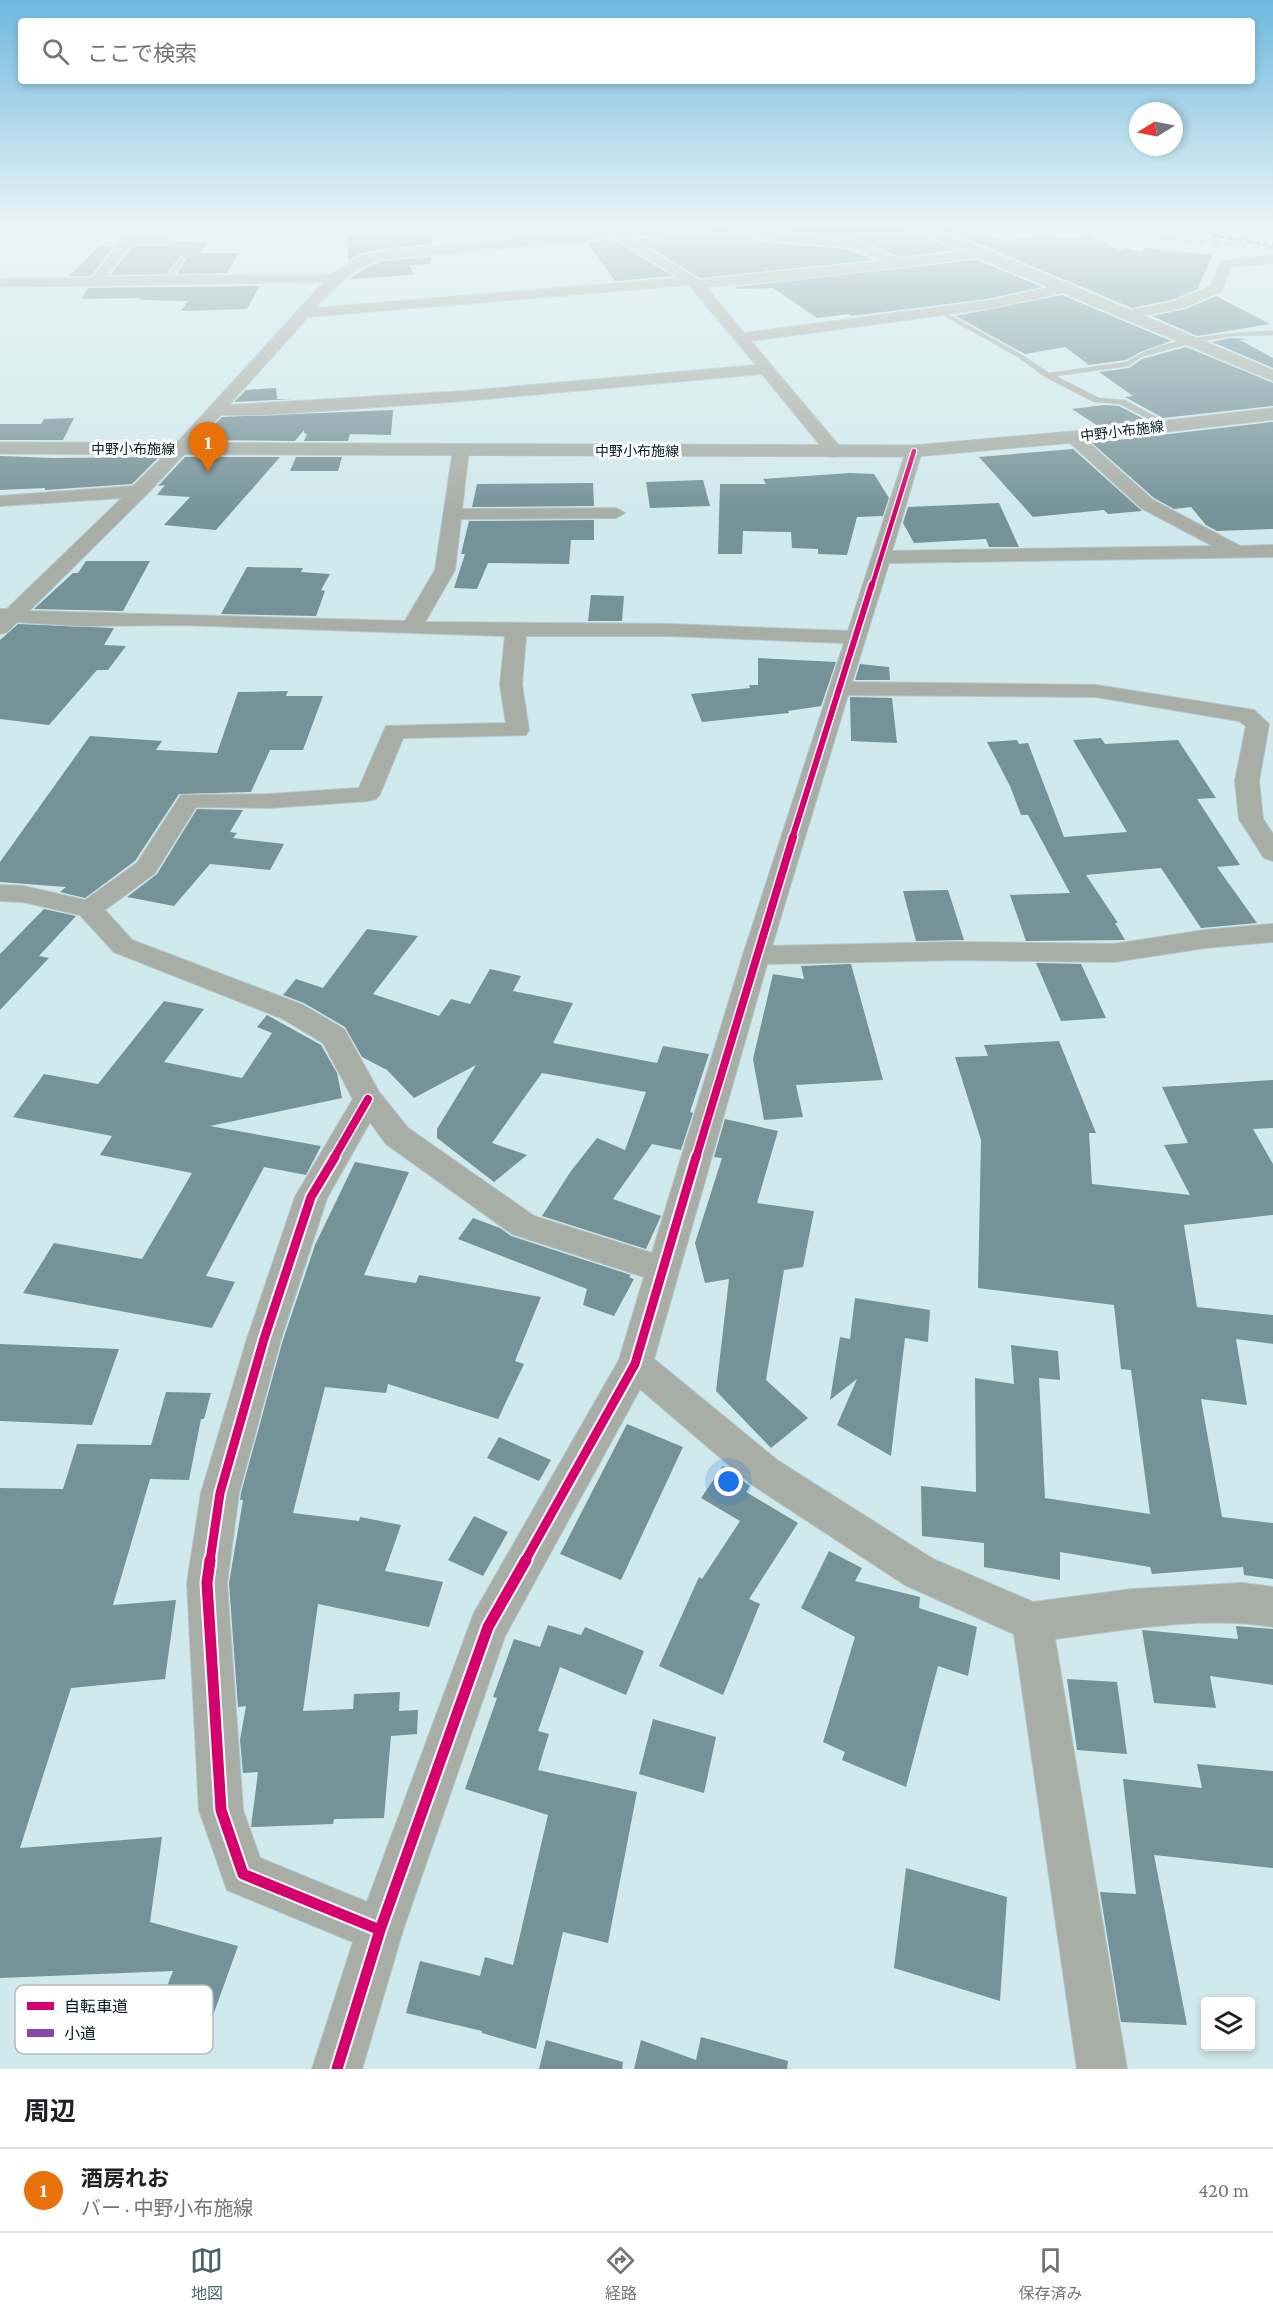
<!DOCTYPE html>
<html lang="ja">
<meta charset="utf-8">
<style>
body{margin:0;font-family:"Crimson Pro","Noto Sans JP",serif;background:#f6f6f6;color:#202124}
.controls{position:absolute;right:18px;bottom:18px;display:grid;overflow:hidden;border-radius:6px;box-shadow:0 3px 9px #0003}
.controls button{width:54px;height:54px;display:grid;place-items:center;padding:0;border:0;border-bottom:2px solid #e0e0e0;background:#fff;color:#202124;font:30px sans-serif}
.compass{position:absolute;left:1129px;top:102px;width:54px;height:54px;border-radius:50%;background:#fff;box-shadow:0 3px 9px #0003;rotate:260deg}
.you{position:absolute;left:729px;top:1482px;width:21px;height:21px;margin:-15px;border:4px solid #fff;border-radius:50%;background:#1a73e8;box-shadow:0 0 0 9px #1a73e833}
.badge{display:grid;place-items:center;width:39px;height:39px;border-radius:50%;background:#4a6267;color:#fff;font-size:20px;font-weight:700}
.pin{position:absolute;translate:-50% -50px;filter:drop-shadow(0 2px 3px #0008)}
.pin::after{content:'';position:absolute;top:32px;width:21px;height:18px;background:inherit;clip-path:polygon(0 0,100% 0,50% 100%)}
.list{margin:0;padding:0;list-style:none}
h2{display:flex;justify-content:space-between;align-items:center;height:78px;margin:0;padding:0 24px;font-size:26px}
h2 small{font-size:20px;font-weight:400;color:#757577}
.list li{display:grid;grid-template-columns:39px 1fr auto;gap:18px;align-items:center;box-sizing:border-box;height:84px;padding:0 24px;border-top:2px solid #e0e0e0}
.list b{display:block;font-size:22px;white-space:nowrap}
.list p{margin:0;font-size:20px;white-space:nowrap;color:#757577}
.list em{font-size:20px;font-style:normal;color:#757577}
.icon{flex:none;width:33px;height:33px;fill:none;stroke:currentColor;stroke-width:2;stroke-linecap:round;stroke-linejoin:round}
.map{position:relative;flex:none;width:1273px;height:2069px;overflow:hidden}
.search{position:absolute;background:#fff;box-shadow:0 3px 9px #0003;left:18px;right:18px;top:18px;height:66px;display:flex;align-items:center;gap:15px;box-sizing:border-box;padding:0 21px;border-radius:6px;color:#757577;font-size:22px}
.sheet{height:162px;background:#fff}
nav{display:flex;justify-content:space-around;align-items:center;box-sizing:border-box;height:84px;border-top:2px solid #e0e0e0;background:#fff;font-size:16px;color:#757577}
nav a{display:grid;justify-items:center;gap:3px}
nav .on{color:#4a6267}
.map>svg:first-child{display:block}
</style>
<div class="map">
<svg width="1273" height="2069" viewBox="0 0 1273 2069">
<rect width="100%" height="100%" fill="#d0e9ec"/>
<!-- building -->
<path fill="#759299" d="M 714,226 L 727,226 L 730,231 L 762,242 L 847,249 L 874,260 L 700,278 L 636,239 L 706,232 Z
M 751,226 L 900,226 L 954,250 L 900,257 L 850,237 L 765,230 Z
M 927,226 L 941,226 L 961,233 L 974,230 L 1006,241 L 1050,233 L 1063,239 L 1089,235 L 1120,250 L 1126,248 L 1140,252 L 1147,248 L 1213,255 L 1198,287 L 1200,288 L 1175,299 L 1132,308 L 968,239 Z
M 347,235 L 396,236 L 432,235 L 432,244 L 382,249 L 360,254 L 348,261 Z
M 613,240 L 673,276 L 615,281 L 588,243 Z
M 174,241 L 209,242 L 200,253 L 239,253 L 227,273 L 177,274 L 186,259 L 181,255 L 167,274 L 110,275 L 133,246 L 166,246 Z
M 99,246 L 114,246 L 91,276 L 69,276 Z
M 431,257 L 430,264 L 410,265 L 413,275 L 349,279 L 364,269 L 383,261 Z
M 977,260 L 1042,287 L 987,299 L 852,316 L 849,314 L 817,318 L 773,288 L 736,289 L 735,287 Z
M 260,286 L 247,309 L 181,311 L 188,301 L 139,300 L 141,298 L 81,299 L 88,288 Z
M 1062,295 L 1171,341 L 1140,352 L 1126,360 L 1089,365 L 1065,347 L 1025,354 L 956,316 Z
M 1216,296 L 1270,324 L 1197,336 L 1152,316 L 1186,309 Z
M 1230,338 L 1250,339 L 1240,340 L 1273,358 L 1273,368 L 1212,342 Z
M 1186,347 L 1273,383 L 1273,406 L 1163,418 L 1125,397 L 1133,396 L 1099,372 L 1129,368 L 1142,359 Z
M 276,388 L 277,399 L 293,399 L 234,402 L 246,390 Z
M 1104,405 L 1119,406 L 1146,420 L 1098,426 L 1072,409 Z
M 393,410 L 391,435 L 350,434 L 348,441 L 304,441 L 307,434 L 304,433 L 304,430 L 295,441 L 200,440 L 222,417 Z
M 74,418 L 63,440 L 0,440 L 0,424 L 41,424 L 44,419 Z
M 1273,422 L 1273,529 L 1217,531 L 1206,525 L 1191,507 L 1174,509 L 1154,498 L 1092,443 Z
M 1073,449 L 1142,511 L 1108,514 L 1104,510 L 1033,517 L 979,457 Z
M 0,456 L 53,458 L 159,457 L 132,484 L 45,490 L 45,488 L 0,490 Z
M 185,457 L 280,457 L 216,530 L 164,525 L 190,497 L 157,495 L 165,485 L 158,486 Z
M 296,457 L 342,457 L 338,471 L 290,471 Z
M 850,473 L 874,474 L 889,498 L 883,516 L 857,517 L 847,555 L 818,554 L 818,549 L 792,548 L 791,532 L 743,531 L 742,554 L 718,554 L 720,484 L 766,484 L 763,479 Z
M 703,480 L 710,506 L 650,508 L 646,482 Z
M 593,483 L 594,506 L 472,507 L 477,484 Z
M 999,503 L 1019,547 L 989,547 L 986,539 L 914,543 L 903,523 L 908,507 Z
M 594,520 L 594,540 L 571,540 L 569,564 L 488,563 L 477,589 L 454,588 L 465,554 L 461,554 L 469,521 Z
M 86,561 L 150,561 L 123,611 L 34,609 L 73,573 L 78,573 Z
M 247,567 L 303,568 L 301,572 L 330,574 L 321,590 L 325,591 L 316,616 L 221,614 Z
M 591,595 L 624,596 L 622,621 L 588,621 Z
M 18,624 L 114,628 L 104,645 L 126,646 L 108,670 L 97,670 L 49,725 L 0,719 L 0,640 Z
M 758,658 L 836,662 L 821,706 L 788,711 L 789,713 L 702,722 L 691,694 L 750,688 L 749,685 L 758,685 Z
M 860,664 L 889,667 L 890,680 L 855,680 Z
M 288,691 L 286,696 L 323,696 L 303,750 L 270,750 L 251,792 L 179,794 L 135,861 L 85,898 L 60,892 L 66,887 L 0,882 L 0,862 L 90,736 L 162,741 L 156,750 L 217,753 L 238,692 Z
M 850,697 L 892,698 L 897,743 L 851,741 Z
M 1101,738 L 1105,744 L 1178,740 L 1216,798 L 1197,799 L 1240,865 L 1217,867 L 1257,923 L 1201,928 L 1161,868 L 1086,875 L 1118,923 L 1115,923 L 1125,940 L 1026,941 L 1010,895 L 1070,893 L 1028,815 L 1021,815 L 1010,786 L 987,742 L 1017,740 L 1019,744 L 1028,743 L 1064,837 L 1127,832 L 1073,740 Z
M 197,809 L 243,810 L 230,832 L 237,833 L 233,838 L 284,844 L 270,870 L 210,864 L 174,906 L 127,897 L 157,874 Z
M 948,890 L 964,940 L 916,941 L 903,891 Z
M 44,909 L 76,916 L 39,956 L 49,958 L 0,1010 L 0,954 Z
M 367,929 L 418,936 L 373,994 L 439,1016 L 451,999 L 470,1004 L 490,969 L 521,976 L 513,991 L 573,1003 L 553,1043 L 657,1063 L 663,1046 L 709,1054 L 690,1112 L 693,1113 L 681,1150 L 652,1144 L 613,1199 L 661,1216 L 646,1249 L 542,1216 L 571,1171 L 597,1138 L 625,1150 L 646,1092 L 542,1073 L 492,1143 L 527,1155 L 494,1182 L 437,1138 L 437,1129 L 476,1065 L 414,1098 L 387,1070 L 362,1057 L 345,1027 L 304,1003 L 283,995 L 296,979 L 323,988 Z
M 1036,963 L 1081,964 L 1106,1018 L 1061,1021 Z
M 851,964 L 883,1080 L 796,1085 L 803,1117 L 764,1120 L 753,1059 L 773,974 L 804,979 L 801,966 Z
M 164,1001 L 204,1009 L 164,1062 L 242,1078 L 272,1033 L 257,1027 L 267,1015 L 321,1045 L 337,1073 L 342,1098 L 210,1126 L 321,1146 L 306,1175 L 264,1167 L 206,1276 L 235,1282 L 212,1328 L 23,1293 L 54,1243 L 142,1259 L 192,1173 L 100,1155 L 112,1136 L 13,1117 L 44,1074 L 98,1084 Z
M 1059,1041 L 1096,1133 L 1089,1133 L 1092,1184 L 1190,1195 L 1164,1145 L 1188,1143 L 1162,1087 L 1273,1080 L 1273,1128 L 1253,1129 L 1273,1164 L 1273,1215 L 1184,1225 L 1197,1307 L 1273,1315 L 1273,1344 L 1236,1339 L 1247,1405 L 1201,1399 L 1222,1517 L 1273,1523 L 1273,1579 L 1244,1575 L 1243,1567 L 1152,1574 L 1150,1567 L 1060,1552 L 1060,1580 L 984,1567 L 984,1543 L 922,1536 L 921,1486 L 976,1492 L 975,1378 L 1014,1384 L 1011,1345 L 1058,1351 L 1060,1380 L 1039,1378 L 1045,1498 L 1150,1514 L 1131,1370 L 1121,1369 L 1114,1305 L 978,1288 L 981,1140 L 955,1057 L 988,1056 L 984,1045 Z
M 725,1119 L 778,1131 L 757,1203 L 814,1211 L 803,1267 L 784,1270 L 766,1380 L 808,1418 L 771,1448 L 716,1391 L 729,1279 L 705,1283 L 695,1243 L 722,1158 L 714,1157 Z
M 355,1162 L 409,1172 L 364,1275 L 416,1283 L 419,1275 L 541,1297 L 515,1361 L 524,1364 L 498,1419 L 388,1384 L 386,1393 L 325,1387 L 293,1513 L 359,1521 L 360,1517 L 401,1525 L 385,1571 L 443,1582 L 429,1627 L 318,1604 L 303,1711 L 353,1709 L 354,1694 L 400,1692 L 399,1711 L 418,1710 L 417,1734 L 391,1736 L 384,1818 L 334,1819 L 333,1824 L 251,1827 L 258,1772 L 243,1773 L 240,1740 L 246,1706 L 238,1707 L 229,1583 L 243,1500 L 240,1500 L 241,1493 L 282,1343 L 315,1245 Z
M 473,1218 L 500,1228 L 511,1236 L 631,1275 L 629,1277 L 634,1279 L 614,1316 L 583,1305 L 587,1289 L 458,1239 Z
M 855,1298 L 930,1310 L 928,1342 L 905,1338 L 891,1456 L 837,1425 L 857,1379 L 830,1400 L 840,1337 L 850,1339 Z
M 0,1344 L 119,1349 L 92,1425 L 0,1421 Z
M 166,1392 L 211,1393 L 204,1419 L 201,1419 L 189,1480 L 150,1479 L 113,1605 L 176,1600 L 165,1679 L 71,1688 L 20,1848 L 162,1837 L 150,1922 L 238,1946 L 211,2021 L 159,2007 L 173,1971 L 0,1978 L 0,1488 L 63,1489 L 77,1444 L 151,1445 Z
M 627,1424 L 683,1447 L 621,1580 L 560,1554 Z
M 499,1437 L 551,1460 L 539,1481 L 487,1458 Z
M 723,1466 L 750,1486 L 746,1492 L 798,1523 L 749,1599 L 760,1604 L 723,1695 L 659,1666 L 699,1577 L 702,1579 L 740,1521 L 701,1498 Z
M 474,1516 L 508,1532 L 483,1576 L 448,1560 Z
M 829,1551 L 862,1568 L 855,1581 L 920,1597 L 919,1608 L 977,1627 L 968,1676 L 938,1666 L 906,1787 L 842,1760 L 845,1752 L 823,1742 L 855,1637 L 801,1608 Z
M 548,1625 L 581,1635 L 585,1627 L 644,1651 L 626,1695 L 560,1667 L 538,1731 L 549,1734 L 538,1770 L 637,1792 L 608,1943 L 563,1932 L 536,2049 L 482,2033 L 482,2031 L 406,2013 L 420,1961 L 480,1976 L 485,1957 L 513,1965 L 548,1815 L 465,1789 L 497,1698 L 493,1697 L 514,1639 L 540,1647 Z
M 1236,1626 L 1273,1629 L 1273,1685 L 1210,1676 L 1216,1708 L 1154,1703 L 1142,1630 L 1238,1639 Z
M 1067,1679 L 1117,1682 L 1127,1754 L 1077,1750 Z
M 653,1719 L 716,1737 L 704,1793 L 639,1774 Z
M 1197,1764 L 1273,1771 L 1273,1868 L 1154,1855 L 1187,2025 L 1121,2022 L 1100,1892 L 1136,1894 L 1123,1779 L 1202,1788 Z
M 906,1868 L 1007,1897 L 1000,2001 L 894,1968 Z
M 701,2037 L 788,2061 L 787,2069 L 634,2069 L 641,2040 L 696,2060 Z
M 546,2040 L 623,2062 L 622,2069 L 539,2069 Z"/>
<g fill="none" stroke-linecap="round" stroke-linejoin="round">
<!-- service casing -->
<g stroke="#b2c6c9" stroke-width="1">
<path id="service" d="M 181,257 L 184,259 L 169,282 L 164,283 Z
M 941,310 L 1022,355 L 1049,373 L 1127,362 C 1158,338 1234,332 1273,331 L 1273,335 L 1230,336 L 1192,343 L 1141,357 L 1129,366 L 1056,376 L 1099,398 L 1125,400 L 1169,424 L 1169,428 L 1166,428 L 1120,404 L 1094,402 L 1045,377 L 1018,357 L 939,313 Z"/>
</g>
<!-- minor casing -->
<g stroke="#b2c6c9" stroke-width="2">
<path id="minor" d="M 611,226 L 619,226 L 621,230 L 712,226 L 706,230 L 629,237 L 699,280 L 884,261 L 848,247 L 763,240 L 731,229 L 729,226 L 745,226 L 765,232 L 850,239 L 900,259 L 979,249 L 985,253 L 979,257 L 803,279 L 706,287 L 744,333 L 987,301 L 1066,284 L 1073,288 L 1066,292 L 987,309 L 751,341 L 841,448 L 843,452 L 835,457 L 829,456 L 762,374 L 464,401 L 264,415 L 221,415 L 146,495 L 29,611 L 405,621 L 435,570 L 453,450 L 461,445 L 469,450 L 462,509 L 616,508 L 625,513 L 616,518 L 461,519 L 455,570 L 425,622 L 669,624 L 848,631 L 906,451 L 914,446 L 922,451 L 892,551 L 1213,546 L 1141,508 L 1067,440 L 1065,437 L 1073,432 L 1079,434 L 1153,500 L 1240,546 L 1273,545 L 1273,557 L 889,563 L 852,682 L 1096,685 L 1254,710 L 1269,724 L 1259,781 L 1263,819 L 1273,834 L 1273,861 L 1264,858 L 1239,819 L 1235,781 L 1246,726 L 1239,721 L 1096,697 L 848,695 L 772,946 L 956,942 L 1114,944 L 1205,930 L 1273,924 L 1273,942 L 1205,948 L 1114,962 L 956,960 L 767,964 L 654,1359 L 777,1460 L 933,1559 L 1033,1602 L 1133,1589 L 1242,1583 L 1273,1587 L 1273,1627 C 1202,1615 1126,1630 1055,1639 L 1127,2069 L 1077,2069 L 1014,1634 L 905,1585 L 751,1484 L 640,1389 L 505,1636 L 403,1930 L 362,2069 L 312,2069 L 353,1942 L 227,1890 L 199,1810 L 187,1583 L 201,1493 L 247,1339 L 295,1197 L 353,1099 L 323,1043 L 283,1019 L 114,952 L 80,915 L 23,902 L 0,901 L 0,885 L 23,886 L 85,900 L 137,863 L 181,795 L 270,794 L 359,788 L 386,726 L 506,723 L 500,685 L 505,636 L 182,625 L 78,626 L 17,622 L 7,632 L 0,634 L 0,609 L 7,609 L 122,498 L 0,506 L 0,496 L 133,486 L 175,445 L 324,282 L 0,287 L 0,279 L 92,278 L 124,237 L 128,236 L 166,236 L 172,240 L 166,244 L 132,244 L 105,277 L 332,274 L 361,256 L 383,251 L 609,231 ZM 614,238 L 680,278 L 316,308 C 335,286 354,266 383,259 ZM 689,285 L 756,365 L 464,391 L 229,405 L 308,317 ZM 526,636 L 669,636 L 844,643 L 743,955 L 652,1253 L 534,1216 L 408,1128 L 379,1092 L 344,1029 L 303,1005 L 132,940 L 105,910 L 155,873 L 196,807 L 270,808 L 368,801 L 376,799 L 380,794 L 403,738 L 526,735 L 529,730 L 522,685 ZM 370,1122 L 386,1144 L 512,1234 L 644,1277 L 619,1360 L 474,1613 L 367,1902 L 260,1858 L 243,1810 L 227,1583 L 239,1493 L 281,1339 L 327,1198 Z
M 1273,255 L 1273,263 L 1231,267 L 1222,291 L 1185,307 L 1128,319 L 1121,315 L 1123,312 L 1176,301 L 1211,286 L 1221,261 Z"/>
</g>
<!-- tertiary casing -->
<g stroke="#b2c6c9" stroke-width="1">
<path id="tertiary" d="M 902,226 L 921,226 L 967,241 L 1273,370 L 1273,381 Z"/>
</g>
<!-- secondary casing -->
<g stroke="#b2c6c9" stroke-width="1">
<path id="secondary" d="M 1273,408 L 1273,420 L 1073,443 L 914,457 L 0,454 L 0,442 L 914,445 L 1073,431 Z"/>
</g>
<!-- service -->
<use href="#service" fill="#a8ada5" fill-rule="evenodd"/>
<!-- minor -->
<use href="#minor" fill="#a8ada5" fill-rule="evenodd"/>
<!-- tertiary -->
<use href="#tertiary" fill="#a8ada5" fill-rule="evenodd"/>
<!-- secondary -->
<use href="#secondary" fill="#a5aca4" fill-rule="evenodd"/>
<!-- rail casing -->
<g stroke="#9facaa" stroke-width="3">
<path id="rail" d="M 1024,226 L 1273,248"/>
</g>
<!-- rail -->
<use href="#rail" stroke="#fff" stroke-width="2" stroke-dasharray="7" stroke-linecap="butt"/>
<!-- quiet -->
<path stroke="#8e44ad" stroke-width="3" stroke-dasharray="6 3" stroke-linecap="butt" d="M 1234,226 L 1214,236 L 1273,245"/>
<!-- cycleway-far4 casing -->
<g stroke="#fff" stroke-width="7">
<path id="cycleway-far4" d="M 872,586 L 914,451"/>
</g>
<!-- cycleway-far3 casing -->
<g stroke="#fff" stroke-width="9">
<path id="cycleway-far3" d="M 792,839 L 872,584"/>
</g>
<!-- cycleway-far2 casing -->
<g stroke="#fff" stroke-width="11">
<path id="cycleway-far2" d="M 334,1158 L 368,1099
M 696,1158 L 793,837"/>
</g>
<!-- cycleway-far1 casing -->
<g stroke="#fff" stroke-width="13">
<path id="cycleway-far1" d="M 210,1561 L 220,1493 L 264,1339 L 311,1197 L 335,1157
M 525,1561 L 635,1364 L 696,1157"/>
</g>
<!-- cycleway casing -->
<g stroke="#fff" stroke-width="15">
<path id="cycleway" d="M 210,1560 L 207,1583 L 221,1810 L 243,1874 L 380,1930
M 337,2069 L 380,1930 L 488,1627 L 526,1560"/>
</g>
<!-- cycleway-far4 -->
<use href="#cycleway-far4" stroke="#d6006c" stroke-width="4.5"/>
<!-- cycleway-far3 -->
<use href="#cycleway-far3" stroke="#d6006c" stroke-width="6"/>
<!-- cycleway-far2 -->
<use href="#cycleway-far2" stroke="#d6006c" stroke-width="8"/>
<!-- cycleway-far1 -->
<use href="#cycleway-far1" stroke="#d6006c" stroke-width="9"/>
<!-- cycleway -->
<use href="#cycleway" stroke="#d6006c" stroke-width="11"/>
</g>
<!-- sky -->
<linearGradient id="sky" x2="0" y2="1"><stop stop-color="#6fb8de"/><stop offset="0.44" stop-color="#eaf5f6"/><stop offset="1" stop-color="#eaf5f6" stop-opacity="0"/></linearGradient>
<rect width="1273" height="515" fill="url(#sky)"/>
<g text-anchor="middle" dominant-baseline="central" stroke-width="6" stroke-linejoin="round" paint-order="stroke">
<!-- far-street labels -->
<g font-size="14" fill="#021a1f" stroke="#fff">
<text transform="translate(1122 431) rotate(-7)">中野小布施線</text>
<text x="133" y="449">中野小布施線</text>
<text x="637" y="451">中野小布施線</text>
</g>
</g>
<!-- legend -->
<rect x="15" y="1985" width="198" height="69" rx="9" fill="#fff" stroke="#b3babc" stroke-width="1.5"/>
<rect x="27" y="2002" width="27" height="8" fill="#d6006c"/>
<rect x="27" y="2029" width="27" height="8" fill="#8e44ad"/>
<g font-size="16" fill="#021a1f">
<text x="64" y="2012">自転車道</text>
<text x="64" y="2039">小道</text>
</g>
</svg>
<div class="controls">
<button><svg class="icon" aria-label="layers" viewBox="0 0 24 24"><path d="M12 4l9 5-9 5-9-5zM3 14l9 5 9-5"/></svg></button>
</div>
<svg class="compass" viewBox="-18 -18 36 36"><path d="M0-13l5 13h-10z" fill="#e53935"/><path d="M0 13l5-13h-10z" fill="#757577"/></svg>
<div class="you"></div>
<div class="pin badge" style="left:208px;top:472px;background:#e8710a">1</div>
<div class="search"><svg class="icon" aria-label="search" viewBox="0 0 24 24"><circle cx="10" cy="10" r="6"/><path d="M15 15l6 6"/></svg>ここで検索</div>
</div>
<section class="sheet">
<h2>周辺<small></small></h2>
<ul class="list">
<li><span class="badge" style="background:#e8710a">1</span><div><b>酒房れお</b><p>バー · 中野小布施線</p></div><em>420 m</em></li>
</ul>
</section>
<nav>
<a class="on"><svg class="icon" aria-label="map" viewBox="0 0 24 24"><path d="M3 6l6-2 6 2 6-2v14l-6 2-6-2-6 2zM9 4v14M15 6v14"/></svg>地図</a>
<a><svg class="icon" aria-label="directions" viewBox="0 0 24 24"><path d="M12 3l9 9-9 9-9-9zM9 14v-3h6M13 9l2 2-2 2"/></svg>経路</a>
<a><svg class="icon" aria-label="saved" viewBox="0 0 24 24"><path d="M7 4h10v16l-5-4-5 4z"/></svg>保存済み</a>
</nav>
